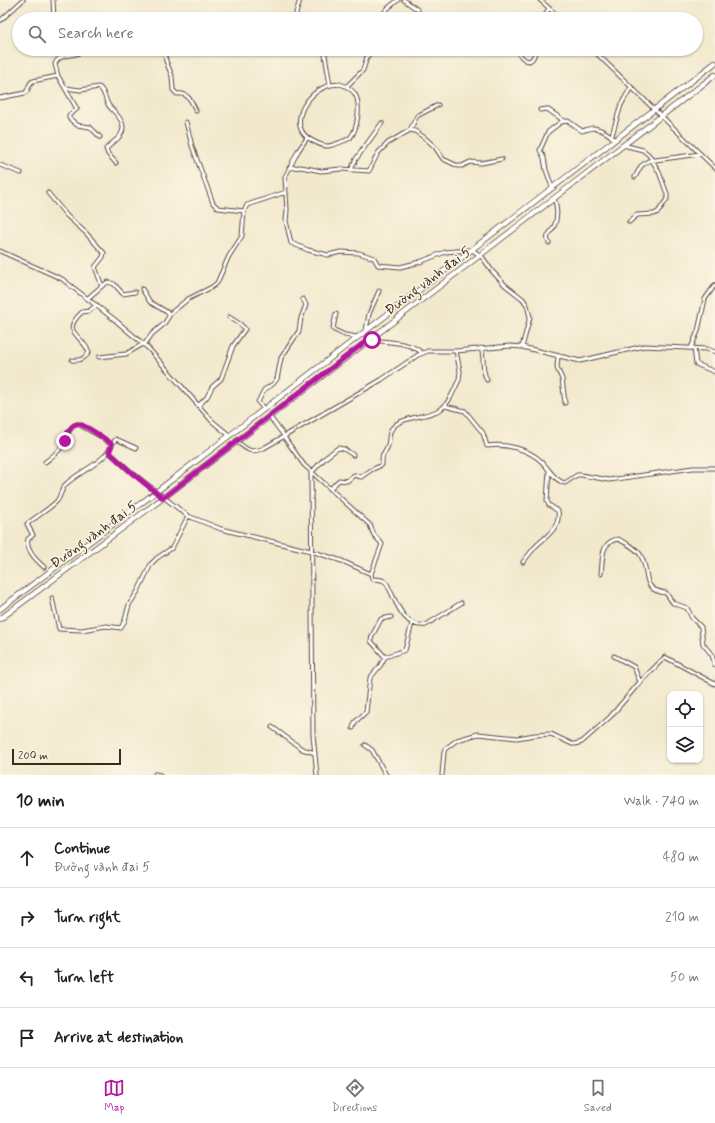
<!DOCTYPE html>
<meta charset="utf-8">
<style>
body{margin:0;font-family:Mynerve,sans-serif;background:#f2f2f2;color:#202124}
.controls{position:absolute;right:12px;bottom:12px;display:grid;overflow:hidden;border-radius:8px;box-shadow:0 1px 3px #0004}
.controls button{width:36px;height:36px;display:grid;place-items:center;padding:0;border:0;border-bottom:1px solid #e0e0e0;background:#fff;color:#202124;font:20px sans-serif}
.scale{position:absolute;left:12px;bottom:10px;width:109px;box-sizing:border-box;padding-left:4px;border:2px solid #3b2a1e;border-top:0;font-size:11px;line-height:14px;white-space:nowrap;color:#3b2a1e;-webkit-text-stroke:3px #fcf5e5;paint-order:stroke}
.stop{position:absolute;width:12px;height:12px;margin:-9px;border:3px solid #b5179e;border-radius:50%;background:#fff}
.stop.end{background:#b5179e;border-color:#fff;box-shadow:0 1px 4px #0008}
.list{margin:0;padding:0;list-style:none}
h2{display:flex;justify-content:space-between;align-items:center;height:52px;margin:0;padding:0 16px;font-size:17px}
h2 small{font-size:13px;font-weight:400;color:#757577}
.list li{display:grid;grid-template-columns:26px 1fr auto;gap:12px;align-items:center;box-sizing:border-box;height:60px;padding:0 16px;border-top:1px solid #e0e0e0}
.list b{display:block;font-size:15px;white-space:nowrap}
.list p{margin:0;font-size:13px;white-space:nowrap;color:#757577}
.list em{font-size:13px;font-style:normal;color:#757577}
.icon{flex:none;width:22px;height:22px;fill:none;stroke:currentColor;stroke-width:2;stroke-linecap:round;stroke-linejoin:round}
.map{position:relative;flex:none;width:715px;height:775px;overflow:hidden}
.search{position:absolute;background:#fff;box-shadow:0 1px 3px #0004;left:12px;right:12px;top:12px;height:44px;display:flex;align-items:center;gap:10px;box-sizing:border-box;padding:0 14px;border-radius:22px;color:#757577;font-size:15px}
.sheet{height:292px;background:#fff}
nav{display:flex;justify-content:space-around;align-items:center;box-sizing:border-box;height:56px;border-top:1px solid #e0e0e0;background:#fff;font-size:11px;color:#757577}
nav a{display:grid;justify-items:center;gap:2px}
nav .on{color:#b5179e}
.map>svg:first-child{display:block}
</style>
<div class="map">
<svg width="715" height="775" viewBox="0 0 715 775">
<rect width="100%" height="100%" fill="#fcf5e5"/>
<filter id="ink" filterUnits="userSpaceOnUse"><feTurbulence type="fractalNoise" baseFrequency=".025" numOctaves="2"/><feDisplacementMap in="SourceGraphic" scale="8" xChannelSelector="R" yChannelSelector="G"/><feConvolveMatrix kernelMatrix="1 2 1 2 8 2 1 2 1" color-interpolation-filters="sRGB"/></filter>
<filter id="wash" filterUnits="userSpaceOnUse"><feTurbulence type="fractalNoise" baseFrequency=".012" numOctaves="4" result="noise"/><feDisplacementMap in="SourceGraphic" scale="16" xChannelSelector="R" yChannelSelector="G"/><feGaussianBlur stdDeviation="0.9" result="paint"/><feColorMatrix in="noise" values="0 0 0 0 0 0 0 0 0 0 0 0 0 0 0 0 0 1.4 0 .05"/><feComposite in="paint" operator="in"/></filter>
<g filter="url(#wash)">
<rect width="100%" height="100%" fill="#f2e9cd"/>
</g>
<g filter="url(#ink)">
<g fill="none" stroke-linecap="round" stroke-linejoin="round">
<!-- street casing -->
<g stroke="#564738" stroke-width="5">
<path id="street" d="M 53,0 L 54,19
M 404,0 L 418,10
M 540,0 L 561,19
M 297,19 L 296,13 L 300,0
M 379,19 L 387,9 L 398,0
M 543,19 L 549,8
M 0,21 L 23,0
M 63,49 L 64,55
M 86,49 C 82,51 80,53 76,54 C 67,56 59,55 55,64 L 58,76 L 77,109 L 69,115 L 69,118 L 77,125 L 90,127 L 100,137
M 164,49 L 166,61 L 172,76 L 173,90 L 177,94 C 188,92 192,102 196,111
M 324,49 L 330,85
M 515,49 C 523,60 532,69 536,49
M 592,49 L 715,168
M 340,84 C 346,86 351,88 355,94 C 361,104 358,129 350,138 C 347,140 344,141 341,142 C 328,147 326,148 313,141 C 284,127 307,90 331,85 C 334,84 337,85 340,84 Z
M 347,86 L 363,70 L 367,57 L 373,49
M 66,88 L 80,90 L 99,87 C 105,91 105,100 109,106 C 116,114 129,124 120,136 C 116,141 110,144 106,149 L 108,154 L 116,163
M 0,98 L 25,93 C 30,90 27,84 33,81 L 58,76
M 540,110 L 547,109 L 563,120
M 186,122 L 192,146 L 213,203 L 218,208 L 244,211
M 410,130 L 417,116 L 438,105
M 612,135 L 621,105 L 631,87
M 307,138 L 298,151 L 285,177 L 287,210 L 286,221 L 291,243 L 308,250 L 328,255 L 341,252 L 359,253 L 374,258 L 378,265 L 400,267 L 420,262 L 445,252 L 469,250 L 474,251 L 483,258 L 492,271 L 505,285 L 523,299 L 527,305 L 530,317 L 522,347
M 623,145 L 643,150 L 649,155 L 659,172 L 667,194 L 667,199 L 658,212 L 654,214 L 637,215 L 629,222
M 0,165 L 21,173
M 289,168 L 301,167 L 321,171 L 341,169 L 369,171 L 378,153 L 388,143 L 410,130 L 415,131 L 425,138 L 435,147 L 443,159 L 458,166 L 462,166 L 470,162 L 481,163 L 502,159
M 351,170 L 356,159 L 382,123
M 635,177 L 641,166 L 648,161 L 700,154
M 552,187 L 546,170 L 544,158 L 540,150 L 548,132 L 561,122 L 568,121 L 582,131 C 585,130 589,129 592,128 C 599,128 611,134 614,140
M 48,193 L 67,216 L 86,233 L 104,253 L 103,257 L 95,267 L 102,286
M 549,243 C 544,234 553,233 555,224 C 558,215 557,206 554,198
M 0,251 L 62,279 L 115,320 L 148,348 L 212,421 L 229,435
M 142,289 L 150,302 L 170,314
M 88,298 L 102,286 L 108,282 L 114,284 L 123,294 L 135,292
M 336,314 L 333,328 L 334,330 L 345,335 L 357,337
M 366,330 L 369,314 L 379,291
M 369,339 C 385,343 410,341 422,353
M 144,345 L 152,334 L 164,324 L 171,313 L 188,299 L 212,287 L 217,283 L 229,256 L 242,236 L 244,211 L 247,205 L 286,192
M 481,348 C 485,359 481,370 487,380
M 691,348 L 698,331 L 705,299 L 715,285
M 694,348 L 696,364 L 715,372
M 558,356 L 557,368 L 562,379 L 565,403
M 99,357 L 126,354 L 143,344
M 72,360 C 80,361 85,359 89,352 C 81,333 60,333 82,312 L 89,311 L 97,305
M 199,405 L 207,397 L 212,387 L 221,379 L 233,346 L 245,329 L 240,324 L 229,317
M 445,406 L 465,411 L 483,433 L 487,446 C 505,443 529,449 542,462 C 549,469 555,481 565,483 L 577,475 L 581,475 L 609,480 L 693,468 L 715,468
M 263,408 L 258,402 L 264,390 L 273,384 L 277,379 L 281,358 L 299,331 L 301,318 L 306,305 L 303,299
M 269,416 L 285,437
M 284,437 L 304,465 L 370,525 L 374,535 L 382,544 L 371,574 L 372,579 C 376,579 381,579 384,581 C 387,582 388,586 389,588 C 397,604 404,628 426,625 L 461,603
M 236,441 C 248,450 250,454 264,448 L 381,380 L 418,355 L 428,351 L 456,351 L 510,346 L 522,347 L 580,361 L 644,346 L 707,349 L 715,352
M 109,452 L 131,472 L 188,516 L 221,529 L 311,551 L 342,561 L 371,574
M 45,462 C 50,458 55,455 60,449 C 66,441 67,427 78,424 L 100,436 L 112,445
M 311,472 L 313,735 L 317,775
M 312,472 L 325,458 L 338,448 L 344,449 L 353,455
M 331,488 L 339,480 L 347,481 L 354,475 L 361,477 L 371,470 L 382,465 C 382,452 383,457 387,448 C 390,442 388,435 391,430 C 398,416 428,418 441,409 C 450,403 454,389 459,380 L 460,371 L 456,351
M 523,562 C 527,557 531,552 535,547 C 545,537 561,528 558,511 L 549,505 L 547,501 L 549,471
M 44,567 C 37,561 25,550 28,539 L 33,535 L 27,524 C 37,516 48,510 57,501 C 61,496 61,489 66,484 C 79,472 97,466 108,452 C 111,448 112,443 116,439 L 136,448
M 601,574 C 603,559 600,542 618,539 C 626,543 639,549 642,558 C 650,575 641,590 666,593 L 673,603 L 687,608 L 692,618 L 701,627 L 703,644 L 712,655 L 715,665
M 52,598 L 59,629 L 82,630 L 106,626 L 121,628 L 125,620 L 129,605 L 138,591 L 151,564 L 157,558 L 172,548 L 188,516
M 614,656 L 634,667 L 640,682
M 385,657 L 371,641 L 372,636 L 381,619 L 391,617
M 272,727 L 302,749 L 315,753
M 353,728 L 355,722 L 366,712 L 370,678 L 380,666 L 385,657 L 405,650 L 412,623
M 365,745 L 372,750 L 386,775
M 155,774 L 160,775
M 442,775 L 444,752 L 445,749 L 457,740 L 478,734 L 517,738 L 535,735 L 551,734 L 572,744 L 575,744 L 582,742 L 610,717 L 640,682 L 665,657 L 715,684"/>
</g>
<!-- secondary casing -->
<g stroke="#564738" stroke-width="6">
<path id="secondary" d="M 0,609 L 156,492 L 715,63
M 0,619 L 163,498 L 715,75"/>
</g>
<!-- street -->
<use href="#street" stroke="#fff" stroke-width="3"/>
<!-- secondary -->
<use href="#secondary" stroke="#fff" stroke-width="4.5"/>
</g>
</g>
<g fill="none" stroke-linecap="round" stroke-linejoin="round" filter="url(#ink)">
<!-- route -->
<path stroke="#b5179e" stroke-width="5" d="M 65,441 C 66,435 71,424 78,424 C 85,424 106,440 112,444 L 109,452 L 131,472 L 163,498 L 369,339 L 372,340"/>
</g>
<g text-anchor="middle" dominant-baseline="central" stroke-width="3" stroke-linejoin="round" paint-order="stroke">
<!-- street labels -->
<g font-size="14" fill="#3b2a1e" stroke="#fcf5e5">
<text transform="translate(428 281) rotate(-37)">Đường vành đai 5</text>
<text transform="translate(94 535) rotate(-36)">Đường vành đai 5</text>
</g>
</g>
</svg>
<div class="controls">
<button><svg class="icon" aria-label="locate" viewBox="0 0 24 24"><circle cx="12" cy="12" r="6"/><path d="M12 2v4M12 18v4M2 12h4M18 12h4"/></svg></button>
<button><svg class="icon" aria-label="layers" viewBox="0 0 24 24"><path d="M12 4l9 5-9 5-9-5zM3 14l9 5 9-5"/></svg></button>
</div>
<div class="scale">200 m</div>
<div class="stop" style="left:372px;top:340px"></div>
<div class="stop end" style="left:65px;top:441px"></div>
<div class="search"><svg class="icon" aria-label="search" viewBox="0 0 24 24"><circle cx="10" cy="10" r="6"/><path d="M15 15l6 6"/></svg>Search here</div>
</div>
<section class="sheet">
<h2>10 min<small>Walk · 740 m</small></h2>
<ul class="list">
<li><svg class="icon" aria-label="ahead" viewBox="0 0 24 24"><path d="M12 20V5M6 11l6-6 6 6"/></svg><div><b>Continue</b><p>Đường vành đai 5</p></div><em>480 m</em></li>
<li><svg class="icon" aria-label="right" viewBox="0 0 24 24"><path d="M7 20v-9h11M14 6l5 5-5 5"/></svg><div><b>Turn right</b></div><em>210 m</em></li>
<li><svg class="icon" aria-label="left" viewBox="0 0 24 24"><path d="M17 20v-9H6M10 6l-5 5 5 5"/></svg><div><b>Turn left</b></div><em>50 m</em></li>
<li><svg class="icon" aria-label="arrive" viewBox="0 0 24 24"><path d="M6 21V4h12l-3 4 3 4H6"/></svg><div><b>Arrive at destination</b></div></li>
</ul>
</section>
<nav>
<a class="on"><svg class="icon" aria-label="map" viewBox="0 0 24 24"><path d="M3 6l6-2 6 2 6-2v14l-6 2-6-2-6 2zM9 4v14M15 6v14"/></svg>Map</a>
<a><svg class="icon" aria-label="directions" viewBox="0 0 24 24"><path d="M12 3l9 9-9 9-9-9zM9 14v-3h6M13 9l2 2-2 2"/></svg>Directions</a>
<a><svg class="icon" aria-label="saved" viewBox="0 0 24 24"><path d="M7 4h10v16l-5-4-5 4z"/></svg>Saved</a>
</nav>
